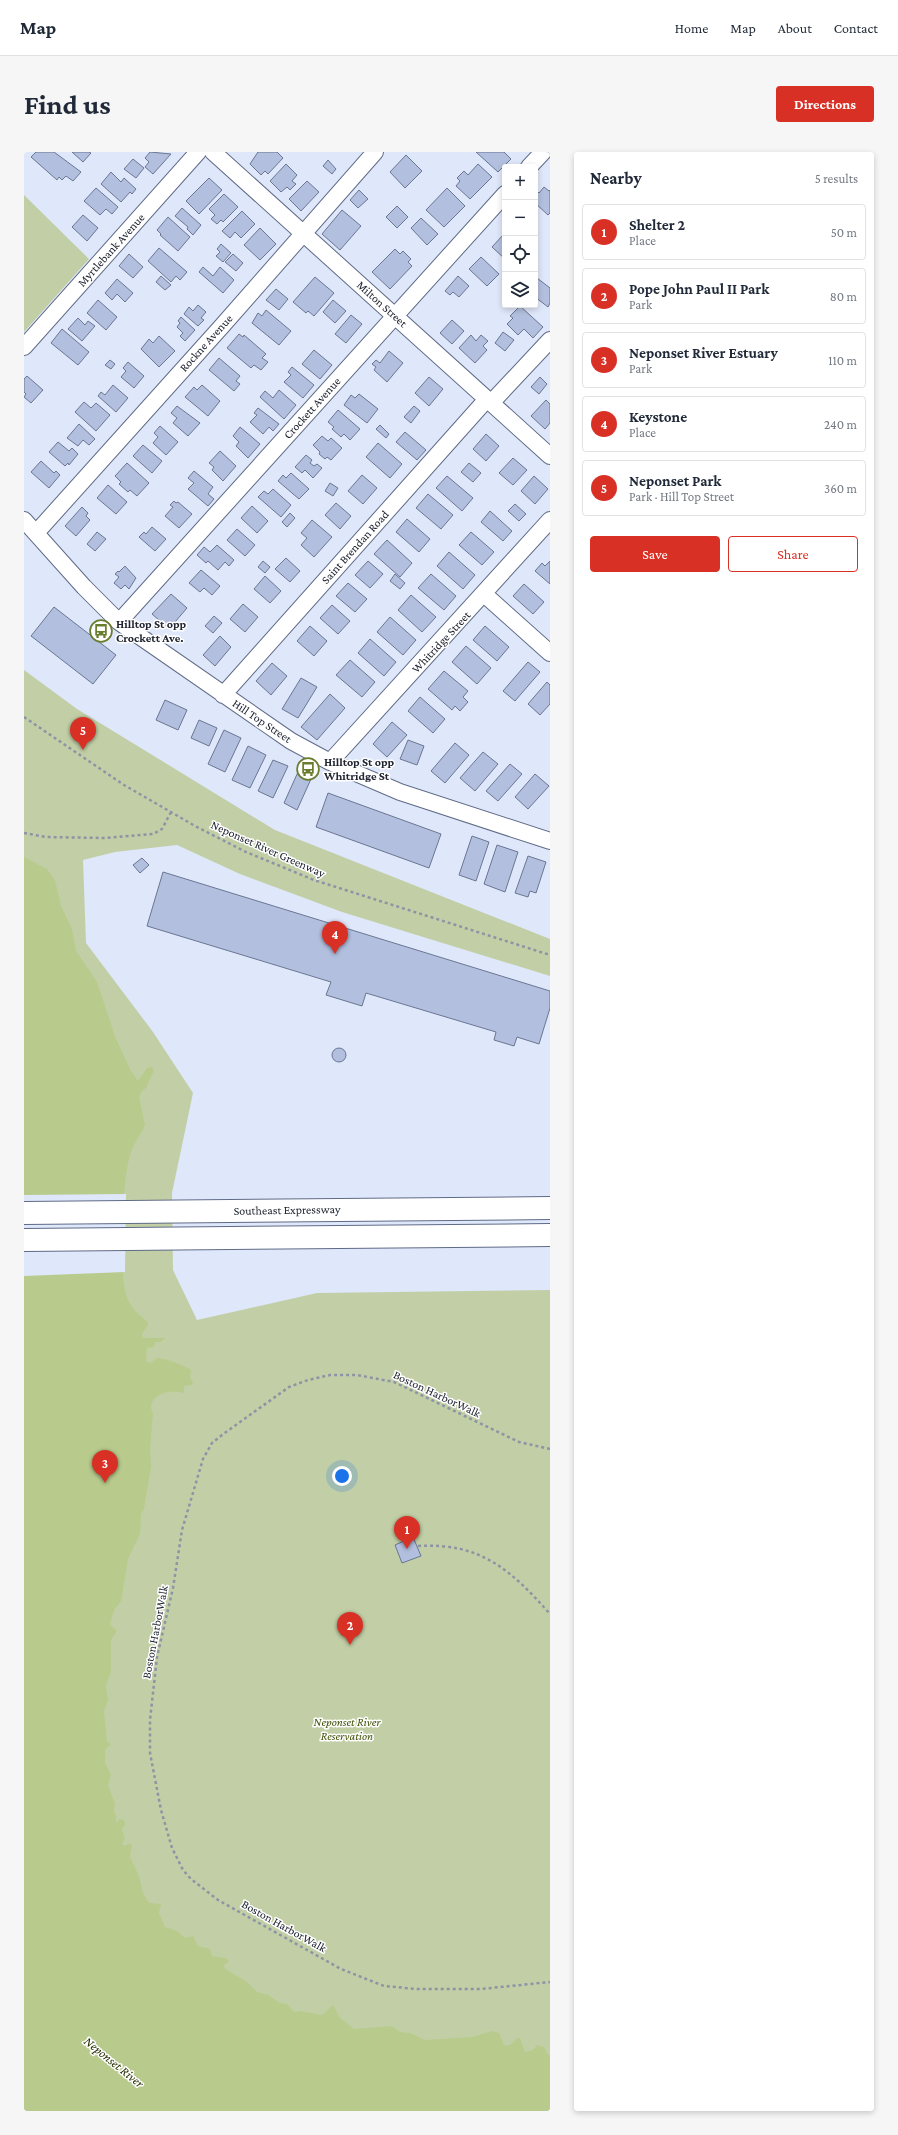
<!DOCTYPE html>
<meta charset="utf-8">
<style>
body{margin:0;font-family:"Crimson Pro",serif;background:#f6f6f7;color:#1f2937}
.controls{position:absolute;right:12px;top:12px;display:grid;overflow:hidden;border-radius:4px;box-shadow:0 2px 6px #0003}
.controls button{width:36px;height:36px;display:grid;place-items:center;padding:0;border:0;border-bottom:1px solid #e0e1e3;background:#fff;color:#1f2937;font:20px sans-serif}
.you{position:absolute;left:318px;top:1324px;width:14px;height:14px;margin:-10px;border:3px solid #fff;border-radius:50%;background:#1a73e8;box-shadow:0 0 0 6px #1a73e833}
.badge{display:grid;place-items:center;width:26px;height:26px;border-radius:50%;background:#d93025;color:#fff;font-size:13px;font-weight:700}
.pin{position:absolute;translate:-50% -33px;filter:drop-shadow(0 1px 2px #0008)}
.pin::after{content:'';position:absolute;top:21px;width:14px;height:12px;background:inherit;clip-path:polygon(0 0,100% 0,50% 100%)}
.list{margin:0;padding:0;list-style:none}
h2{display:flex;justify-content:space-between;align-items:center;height:52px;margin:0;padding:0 16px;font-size:17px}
h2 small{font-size:13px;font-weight:400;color:#747a83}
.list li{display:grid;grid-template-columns:26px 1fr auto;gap:12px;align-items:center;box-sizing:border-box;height:56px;margin:0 8px 8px;padding:0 8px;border:1px solid #e0e1e3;border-radius:4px}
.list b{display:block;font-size:15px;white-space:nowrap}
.list p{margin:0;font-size:13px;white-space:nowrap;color:#747a83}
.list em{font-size:13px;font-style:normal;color:#747a83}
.actions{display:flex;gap:8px;padding:12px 16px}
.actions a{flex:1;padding:9px 0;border:1px solid #d93025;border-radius:4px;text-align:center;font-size:14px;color:#d93025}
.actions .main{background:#d93025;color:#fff}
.icon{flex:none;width:22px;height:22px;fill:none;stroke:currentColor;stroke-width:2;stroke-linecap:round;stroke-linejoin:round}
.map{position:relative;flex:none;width:526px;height:1959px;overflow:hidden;border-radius:4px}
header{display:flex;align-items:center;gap:24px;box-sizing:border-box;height:56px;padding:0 20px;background:#fff;border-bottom:1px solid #e0e1e3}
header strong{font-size:19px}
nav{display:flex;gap:22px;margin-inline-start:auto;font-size:14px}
.intro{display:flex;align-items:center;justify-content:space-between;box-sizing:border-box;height:96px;padding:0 24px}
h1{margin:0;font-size:28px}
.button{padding:10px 18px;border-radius:4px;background:#d93025;color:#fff;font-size:14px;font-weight:700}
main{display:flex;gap:24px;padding:0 24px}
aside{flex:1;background:#fff;border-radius:4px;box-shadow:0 2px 6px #0003}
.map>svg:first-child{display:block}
</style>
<header>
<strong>Map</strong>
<nav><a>Home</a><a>Map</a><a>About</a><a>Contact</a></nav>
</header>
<div class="intro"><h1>Find us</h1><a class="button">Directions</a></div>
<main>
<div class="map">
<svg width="526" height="1959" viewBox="0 0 526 1959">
<rect width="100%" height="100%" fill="#dfe7fa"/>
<!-- green -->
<path fill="#c2cfa6" d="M 0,43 L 65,107 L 0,180 Z
M 0,518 L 53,557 L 251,678 L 526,787 L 526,824 L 318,760 L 216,722 L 153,693 L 91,700 L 59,708 L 62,791 L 129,880 L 169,941 L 148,1041 L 149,1118 L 173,1168 L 293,1141 L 526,1138 L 526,1959 L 0,1959 Z"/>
<!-- water -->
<path fill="#b8cb8c" d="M 0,705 L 23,717 L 31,728 L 37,754 L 48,777 L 52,799 L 73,830 L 92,887 L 106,917 L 114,929 L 123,916 L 128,915 L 130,918 L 122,936 L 118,939 L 115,945 L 121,973 C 117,982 110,991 107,1000 C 98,1025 93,1125 104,1148 C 109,1159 116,1163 124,1170 L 124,1173 L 118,1182 L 119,1186 L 142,1186 L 136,1190 L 131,1190 L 130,1195 L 123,1196 L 122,1209 L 126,1211 L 133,1206 C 144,1207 159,1213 167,1218 L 166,1225 L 169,1231 L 168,1233 L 160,1234 L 160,1241 C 147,1236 120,1243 129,1262 L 126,1297 L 127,1315 L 120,1357 L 117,1362 L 116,1382 L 104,1407 L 97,1449 L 90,1458 L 86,1472 L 93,1479 L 87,1488 L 87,1519 L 82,1534 L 84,1548 L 80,1559 L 83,1590 L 87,1592 L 81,1598 L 81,1611 L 87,1623 L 84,1633 L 91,1652 L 90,1659 L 92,1664 L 92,1671 L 96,1667 L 100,1668 L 101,1672 L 98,1678 L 101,1686 L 98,1692 L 101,1694 L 106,1691 L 108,1693 L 106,1705 L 115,1724 L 119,1741 L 125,1751 L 137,1752 L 135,1761 L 141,1775 L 153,1779 L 161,1786 L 169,1784 L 174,1794 L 186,1797 L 188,1804 L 202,1806 L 205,1810 L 200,1813 L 201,1817 L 223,1830 L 233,1840 L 244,1843 L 256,1851 L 263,1852 L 270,1860 L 276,1859 L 298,1863 L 309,1853 L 316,1866 L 330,1877 L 368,1874 L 376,1880 L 386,1881 L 401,1888 L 448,1885 L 468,1879 L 475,1881 L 480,1893 C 488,1895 488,1890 493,1886 L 496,1886 L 501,1900 L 509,1898 L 513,1893 L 520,1895 L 523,1901 L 526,1903 L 526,1959 L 0,1959 Z"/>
<!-- pier -->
<path fill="#dfe7fa" d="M 102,1042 L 101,1120 L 0,1124 L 0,1043 Z"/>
<!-- building -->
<path fill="#b2bfde" stroke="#6a7692" d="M 12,0 L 30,0 L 57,20 L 49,29 L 42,24 L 38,28 L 35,25 L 33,28 L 7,5 Z
M 48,0 L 65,0 L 67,1 L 59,10 Z
M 126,0 L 147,2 L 129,22 L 121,15 L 125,10 L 121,6 Z
M 234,0 L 253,0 L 259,6 L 244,22 L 241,19 L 237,23 L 226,12 Z
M 452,0 L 480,0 L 487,7 L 474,20 Z
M 382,3 L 398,19 L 381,36 L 366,20 Z
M 109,7 L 120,16 L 112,26 L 100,17 Z
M 304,8 L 312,17 L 308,22 L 299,14 Z
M 262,12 L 273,23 L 268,29 L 272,32 L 266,38 L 263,35 L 257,40 L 246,29 Z
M 454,12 L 468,25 L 446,47 L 432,34 L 436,29 L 433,26 L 440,19 L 444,23 Z
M 87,20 L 97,30 L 100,26 L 112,37 L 108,42 L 106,40 L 97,50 L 77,32 Z
M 185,26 L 198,38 L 175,62 L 162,49 Z
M 283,29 L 295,40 L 277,59 L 265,47 Z
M 520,35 L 525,39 L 526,38 L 526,61 L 524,63 L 511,51 L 511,41 L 513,39 L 515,41 Z
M 72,36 L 94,55 L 88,62 L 82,57 L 76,63 L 60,49 Z
M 423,36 L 441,54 L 420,75 L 402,58 Z
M 335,38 L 344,47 L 334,56 L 326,48 Z
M 200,42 L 214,55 L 199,70 L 197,68 L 193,72 L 187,67 L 191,63 L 185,57 Z
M 373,54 L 384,65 L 373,76 L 362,65 Z
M 158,56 L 177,73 L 169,83 L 163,77 L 164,75 L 151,64 Z
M 318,58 L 337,74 L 316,98 L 298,82 Z
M 218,59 L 231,72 L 217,86 L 211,80 L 206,86 L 198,79 Z
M 59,63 L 74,76 L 63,89 L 48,75 Z
M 144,65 L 166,85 L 154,99 L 136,83 L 137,82 L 133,78 Z
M 397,66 L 414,82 L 403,93 L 387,76 Z
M 236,76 L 252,92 L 236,108 L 220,93 Z
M 479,83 L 481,84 L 481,107 L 468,95 Z
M 197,92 L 207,101 L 199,110 L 192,104 L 196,100 L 193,97 Z
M 135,96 L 163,120 L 156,128 L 152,124 L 147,130 L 124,109 Z
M 371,97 L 376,102 L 379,99 L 387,107 L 384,110 L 388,114 L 366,137 L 348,120 Z
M 105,102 L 119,115 L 109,126 L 95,114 Z
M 209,102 L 219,111 L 212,119 L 201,110 Z
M 457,105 L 475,122 L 463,134 L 445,117 Z
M 179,115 L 189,124 L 196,115 L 210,128 L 199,141 L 175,120 Z
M 137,124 L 147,133 L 141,138 L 132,130 Z
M 434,124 L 445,134 L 435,145 L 429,140 L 426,143 L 421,139 Z
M 291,125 L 310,141 L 290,164 L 284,159 L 282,161 L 269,150 Z
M 513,126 L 526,136 L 526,151 L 524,155 L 511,145 L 511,129 Z
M 93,127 L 109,141 L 101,150 L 93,142 L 88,148 L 81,141 Z
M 252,137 L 264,147 L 255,158 L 242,148 Z
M 74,148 L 93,165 L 82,178 L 63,161 Z
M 309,148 L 322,159 L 311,171 L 299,160 Z
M 174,153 L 182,160 L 177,166 L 180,168 L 174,174 L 160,162 L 165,155 L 169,159 Z
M 496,154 L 519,175 L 509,186 L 500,177 L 494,183 L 483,172 L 489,166 L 486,164 Z
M 242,158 L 267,179 L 255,193 L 228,171 L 234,161 L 238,164 Z
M 327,163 L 338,172 L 322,191 L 311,182 Z
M 157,165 L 171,178 L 161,189 L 156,184 L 159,181 L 153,175 L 156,171 L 154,169 Z
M 54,166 L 61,173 L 64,169 L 71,174 L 58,189 L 44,177 Z
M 428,168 L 440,179 L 428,192 L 416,181 Z
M 38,177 L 65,200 L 54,213 L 27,191 Z
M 479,180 L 490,188 L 481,199 L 471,191 Z
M 215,182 L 219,185 L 220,183 L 242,202 L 238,206 L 244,210 L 237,218 L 230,213 L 227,216 L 203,196 Z
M 447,183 L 452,189 L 457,183 L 464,189 L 459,194 L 463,198 L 451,211 L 435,196 Z
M 135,184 L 151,199 L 135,215 L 117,197 L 125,187 L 129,191 Z
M 290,198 L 308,213 L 296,227 L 278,212 Z
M 365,199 L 379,211 L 363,230 L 350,218 L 352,215 L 348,212 L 352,208 L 356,211 Z
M 195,206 L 216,224 L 212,229 L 216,232 L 210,239 L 185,218 Z
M 86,208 L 91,212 L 87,217 L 81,213 Z
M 104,210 L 120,224 L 110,236 L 97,225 L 102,219 L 99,216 Z
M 268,215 L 290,233 L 279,246 L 260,230 L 267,223 L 264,220 Z
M 3,224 L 19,238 L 7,251 L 0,245 L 2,242 L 0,240 L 0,227 Z
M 405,225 L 419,237 L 405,254 L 391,241 Z
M 516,225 L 523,232 L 515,242 L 507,235 Z
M 89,233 L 104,246 L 92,260 L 74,244 L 77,240 L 81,243 Z
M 178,233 L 196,249 L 184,264 L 161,245 L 170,235 L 173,238 Z
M 255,238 L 272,253 L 260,267 L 236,245 L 241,239 L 249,246 Z
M 335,242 L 354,257 L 343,271 L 320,253 L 327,243 L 331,246 Z
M 522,248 L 526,252 L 526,271 L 521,277 L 507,264 Z
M 60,250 L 67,256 L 72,251 L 86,263 L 72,279 L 51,260 Z
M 153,254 L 176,271 L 164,284 L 149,271 L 153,266 L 147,261 Z
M 390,254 L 396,259 L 387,271 L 380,265 Z
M 234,256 L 255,272 L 249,279 L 245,275 L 239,282 L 226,270 L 233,263 L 230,261 Z
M 314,258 L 336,277 L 326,288 L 320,282 L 317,285 L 308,277 L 310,275 L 304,270 Z
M 55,272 L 71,287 L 65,293 L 59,288 L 54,294 L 43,286 Z
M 356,273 L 365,282 L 362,286 L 352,277 Z
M 136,274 L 154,290 L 142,303 L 129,291 L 134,285 L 130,281 Z
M 216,275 L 236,292 L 224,306 L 212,294 L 215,290 L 209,284 Z
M 381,280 L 402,298 L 393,308 L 372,290 Z
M 462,282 L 475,294 L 462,309 L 449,297 Z
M 298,284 L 304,289 L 307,286 L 318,296 L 307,308 L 303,305 L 301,307 L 295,302 L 296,300 L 289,293 Z
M 34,290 L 45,299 L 48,296 L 54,302 L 45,313 L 44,311 L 41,314 L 25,300 Z
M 354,291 L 378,312 L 366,326 L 342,305 Z
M 119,293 L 138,309 L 128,321 L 109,304 Z
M 196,299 L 212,314 L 199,329 L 188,318 L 190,315 L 185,311 Z
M 282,303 L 288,308 L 286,311 L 290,314 L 293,312 L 298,316 L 289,326 L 281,318 L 278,321 L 271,315 Z
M 489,306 L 503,318 L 489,333 L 475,321 Z
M 17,309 L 30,321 L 32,319 L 36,323 L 25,336 L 7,320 Z
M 103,311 L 125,331 L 113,344 L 106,338 L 104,340 L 95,332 L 97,330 L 91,324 Z
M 445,311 L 457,321 L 449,330 L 437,320 Z
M 170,319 L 189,335 L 184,342 L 190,347 L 184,354 L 164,337 L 170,331 L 164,326 Z
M 267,321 L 285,337 L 275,347 L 254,329 L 259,323 L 262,326 Z
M 338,323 L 353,336 L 339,352 L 324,339 Z
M 423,324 L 449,346 L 438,359 L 412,336 Z
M 510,324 L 524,337 L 511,352 L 497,339 Z
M 306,331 L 314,336 L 309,344 L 301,339 Z
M 84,333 L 103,350 L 92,362 L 73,346 Z
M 249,337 L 267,353 L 257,365 L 234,345 L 240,339 L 244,342 Z
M 404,342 L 429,363 L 417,377 L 392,356 Z
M 150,349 L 152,351 L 154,350 L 168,362 L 155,376 L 141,364 L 149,355 L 146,353 Z
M 312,351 L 327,364 L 316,377 L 301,363 Z
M 491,352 L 502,362 L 495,369 L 484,359 Z
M 228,354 L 244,369 L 233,381 L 217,366 Z
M 58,355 L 64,361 L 62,364 L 66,368 L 52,384 L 41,374 Z
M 466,359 L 488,379 L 479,389 L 457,370 Z
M 266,361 L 271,366 L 263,375 L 258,370 Z
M 383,367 L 406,387 L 395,400 L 372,380 Z
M 288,368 L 308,385 L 290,405 L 277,393 L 283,386 L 277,381 Z
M 128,375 L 142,387 L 131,399 L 115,385 L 120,380 L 122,382 Z
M 213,377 L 231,393 L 221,404 L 203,388 Z
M 73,380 L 82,387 L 71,399 L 63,392 Z
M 447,380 L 470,400 L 458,413 L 435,393 Z
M 363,388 L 388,411 L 376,425 L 350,402 Z
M 193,393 L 210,408 L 205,414 L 201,410 L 194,418 L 184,409 L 182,411 L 173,403 L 180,395 L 186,400 Z
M 425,400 L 451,423 L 439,437 L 413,414 Z
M 262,406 L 276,419 L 266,430 L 251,417 Z
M 239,409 L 246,415 L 241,421 L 234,415 Z
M 344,409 L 359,422 L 346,436 L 331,423 Z
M 526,409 L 526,432 L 511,419 L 518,411 L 521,414 Z
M 101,414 L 112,426 L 105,437 L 101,433 L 97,437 L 90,431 L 95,425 L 91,422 L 94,419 L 95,420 Z
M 177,418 L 196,434 L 188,443 L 180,436 L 176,440 L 165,431 Z
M 371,422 L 381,431 L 376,437 L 366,429 Z
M 407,422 L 432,444 L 420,458 L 394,436 Z
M 241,424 L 257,439 L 246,451 L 230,437 Z
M 324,431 L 343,447 L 331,460 L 312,444 Z
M 500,432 L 520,450 L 509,462 L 489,444 Z
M 147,442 L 163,456 L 145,477 L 128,462 Z
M 387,443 L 412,465 L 398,480 L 374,458 Z
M 219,452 L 234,465 L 221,480 L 206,467 Z
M 308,453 L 326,469 L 314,482 L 296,466 Z
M 30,455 L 92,503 L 69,532 L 7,484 Z
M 190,464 L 198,471 L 189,481 L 181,474 Z
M 366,465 L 392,488 L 379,503 L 353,480 Z
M 286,474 L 303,489 L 290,504 L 273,489 Z
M 461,474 L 485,495 L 473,509 L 449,488 Z
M 196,484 L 207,495 L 191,514 L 179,503 Z
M 346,487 L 372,510 L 360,524 L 334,501 Z
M 442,494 L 467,516 L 453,532 L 428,510 Z
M 326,508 L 351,530 L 338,545 L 312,523 Z
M 504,510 L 516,520 L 491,549 L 479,539 Z
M 248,511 L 263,524 L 247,543 L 232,529 Z
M 420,519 L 444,539 L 439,545 L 444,550 L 436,559 L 431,554 L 428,558 L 404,537 Z
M 277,526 L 293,535 L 274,566 L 258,557 Z
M 523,530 L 526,533 L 526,552 L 516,563 L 504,552 Z
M 306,542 L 321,556 L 293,588 L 277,575 Z
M 396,545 L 421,567 L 409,581 L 384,559 Z
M 141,548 L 163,558 L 154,578 L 132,568 Z
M 175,568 L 193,576 L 185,594 L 167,586 Z
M 368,570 L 383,583 L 363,605 L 349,592 Z
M 200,578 L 217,586 L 201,620 L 184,612 Z
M 384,588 L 400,594 L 393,613 L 376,607 Z
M 431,591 L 445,603 L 421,631 L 407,619 Z
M 224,594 L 242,603 L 226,636 L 208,628 Z
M 459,600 L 474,612 L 451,639 L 436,626 Z
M 249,608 L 264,614 L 249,646 L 234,639 Z
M 486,612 L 498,622 L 474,649 L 462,639 Z
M 274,620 L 287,627 L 273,658 L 260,651 Z
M 511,622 L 525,634 L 504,657 L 491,645 Z
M 304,641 L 417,682 L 405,716 L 292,675 Z
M 448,684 L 465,690 L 452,729 L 435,723 Z
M 473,693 L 494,700 L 481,740 L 460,732 Z
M 504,704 L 522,710 L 512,741 L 506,739 L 504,745 L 491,741 Z
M 118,706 L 125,713 L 116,721 L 109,713 Z
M 139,720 L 526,839 L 526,856 L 515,892 L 493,885 L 490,894 L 470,888 L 472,880 L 342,841 L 338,854 L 302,843 L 307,830 L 123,774 Z
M308 903a7 7 0 1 1 14 0a7 7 0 1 1-14 0Z
M 389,1385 L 397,1404 L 378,1411 L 371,1393 Z"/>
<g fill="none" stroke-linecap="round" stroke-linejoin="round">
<!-- minor casing -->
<g stroke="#5f6b87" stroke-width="18">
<path id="minor" d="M 189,0 L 526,304
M 505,15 L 519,0
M 0,195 L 174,0
M 467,251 L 526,188
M 0,368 L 60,435 L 95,470 L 267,589 L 306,610 L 376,640 L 526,689
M 12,381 L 198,174 L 351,0
M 460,442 L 526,501
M 95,470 L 481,42
M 199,543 L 463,247
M 306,610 L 526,368"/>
</g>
<!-- motorway casing -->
<g stroke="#5f6b87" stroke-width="24">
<path id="motorway" d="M 0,1061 L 526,1056
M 0,1088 L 526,1083"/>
</g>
<!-- path -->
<path stroke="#8d94a4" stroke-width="2.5" stroke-dasharray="3 3" stroke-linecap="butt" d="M 0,565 L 100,633 L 171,674 L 222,700 L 290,728 L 526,803
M 0,681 L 22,685 L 82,686 L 129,682 L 138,677 L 147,660
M 526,1297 L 495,1290 L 370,1230 L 333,1223 L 306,1223 L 284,1228 L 265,1235 L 198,1283 L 188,1291 L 179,1307 L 158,1378 L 149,1436 L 133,1505 L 126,1568 L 126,1601 L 137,1658 L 148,1696 L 159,1718 L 167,1727 L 194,1748 L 317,1817 L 360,1834 L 393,1837 L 457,1837 L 526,1830
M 394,1394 C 457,1390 488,1419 526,1462"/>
<!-- minor -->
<use href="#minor" stroke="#fff" stroke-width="16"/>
<!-- motorway -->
<use href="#motorway" stroke="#fff" stroke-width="22"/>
</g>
<!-- icons -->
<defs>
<g id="bus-ring" transform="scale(1.15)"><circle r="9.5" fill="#fff" stroke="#697d2e" stroke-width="1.5"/><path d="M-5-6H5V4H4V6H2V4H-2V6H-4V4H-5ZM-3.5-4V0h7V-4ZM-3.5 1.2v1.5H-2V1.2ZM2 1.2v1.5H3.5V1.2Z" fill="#697d2e"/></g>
</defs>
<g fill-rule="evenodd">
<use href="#bus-ring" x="77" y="479"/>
<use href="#bus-ring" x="284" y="617"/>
</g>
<g text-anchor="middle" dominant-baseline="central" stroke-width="3" stroke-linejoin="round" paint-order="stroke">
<!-- street labels -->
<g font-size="12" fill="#202531" stroke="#fff">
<text transform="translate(87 98) rotate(-48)">Myrtlebank Avenue</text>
<text transform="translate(358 152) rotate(42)">Milton Street</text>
<text transform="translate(182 191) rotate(-48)">Rockne Avenue</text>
<text transform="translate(288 256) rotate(-48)">Crockett Avenue</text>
<text transform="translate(331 395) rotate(-48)">Saint Brendan Road</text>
<text transform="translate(417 490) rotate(-47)">Whitridge Street</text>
<text transform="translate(238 569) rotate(34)">Hill Top Street</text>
<text transform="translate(244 697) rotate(24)">Neponset River Greenway</text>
<text transform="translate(263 1058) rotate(-1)">Southeast Expressway</text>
<text transform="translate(413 1242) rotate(25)">Boston HarborWalk</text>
<text transform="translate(131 1480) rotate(-79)">Boston HarborWalk</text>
<text transform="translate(260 1774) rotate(29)">Boston HarborWalk</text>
</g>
<!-- poi labels -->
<g font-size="12" font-weight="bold" fill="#202531" stroke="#fff" text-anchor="start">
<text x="92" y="472">Hilltop St opp<tspan x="92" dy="14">Crockett Ave.</tspan></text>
<text x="300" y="610">Hilltop St opp<tspan x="300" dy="14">Whitridge St</tspan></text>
</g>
<!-- park labels -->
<g font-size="12" font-style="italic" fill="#405006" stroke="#fff">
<text x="323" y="1570">Neponset River<tspan x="323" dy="14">Reservation</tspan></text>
</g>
<!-- water labels -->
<g font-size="13" font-style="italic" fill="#263000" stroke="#fff">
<text transform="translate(90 1910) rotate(39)">Neponset River</text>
</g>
</g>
</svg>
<div class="controls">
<button>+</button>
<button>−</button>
<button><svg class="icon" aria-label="locate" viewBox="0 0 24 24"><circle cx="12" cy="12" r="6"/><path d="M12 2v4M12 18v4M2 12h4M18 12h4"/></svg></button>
<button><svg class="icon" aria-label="layers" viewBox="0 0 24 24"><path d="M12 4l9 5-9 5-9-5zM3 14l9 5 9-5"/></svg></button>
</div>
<div class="you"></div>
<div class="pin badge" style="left:383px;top:1397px">1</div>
<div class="pin badge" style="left:326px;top:1493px">2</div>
<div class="pin badge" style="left:81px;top:1331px">3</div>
<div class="pin badge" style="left:311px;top:802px">4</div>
<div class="pin badge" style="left:59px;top:598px">5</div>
</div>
<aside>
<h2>Nearby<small>5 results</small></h2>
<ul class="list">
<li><span class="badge">1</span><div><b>Shelter 2</b><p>Place</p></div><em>50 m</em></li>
<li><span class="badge">2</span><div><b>Pope John Paul II Park</b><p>Park</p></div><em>80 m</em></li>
<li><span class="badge">3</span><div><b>Neponset River Estuary</b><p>Park</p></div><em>110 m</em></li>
<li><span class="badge">4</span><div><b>Keystone</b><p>Place</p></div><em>240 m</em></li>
<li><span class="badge">5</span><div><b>Neponset Park</b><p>Park · Hill Top Street</p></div><em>360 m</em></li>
</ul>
<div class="actions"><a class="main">Save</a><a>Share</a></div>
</aside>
</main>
